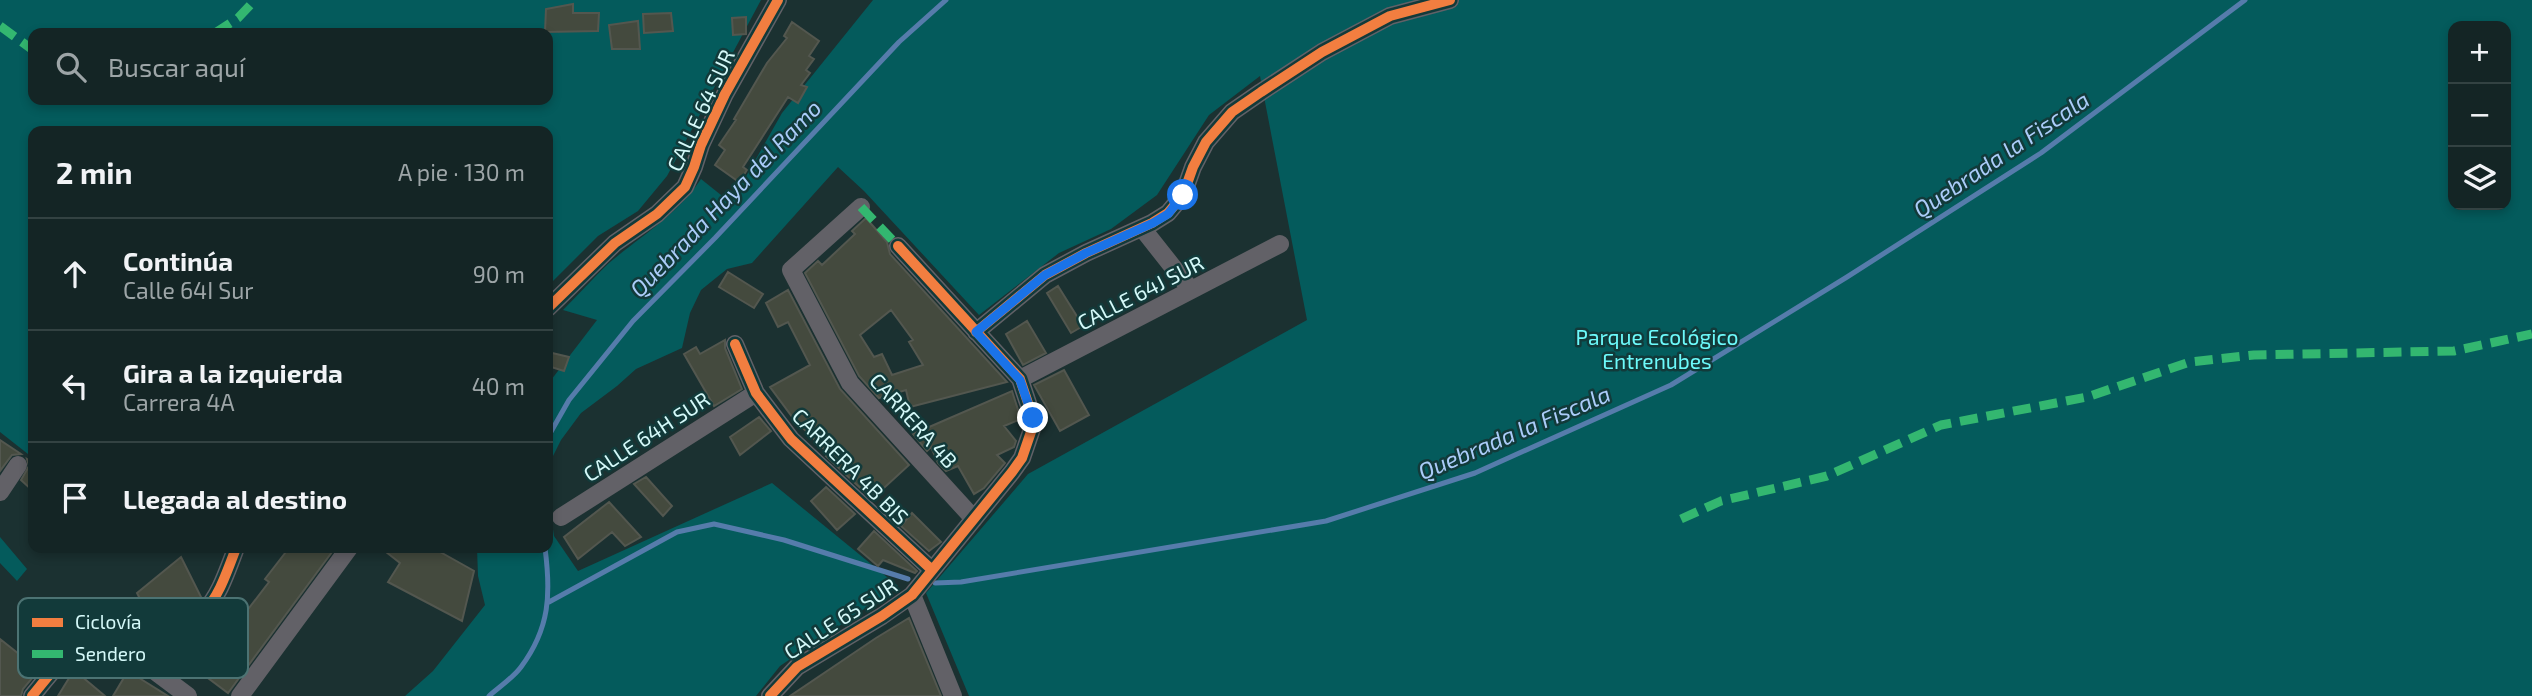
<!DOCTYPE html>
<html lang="es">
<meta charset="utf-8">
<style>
body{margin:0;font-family:"Exo 2",sans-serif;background:#1d2d2d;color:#f1f3f6}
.controls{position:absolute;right:21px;top:21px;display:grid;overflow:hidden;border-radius:14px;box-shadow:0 4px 10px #0003}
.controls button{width:63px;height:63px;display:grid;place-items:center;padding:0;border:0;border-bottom:2px solid #334242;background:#142525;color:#f1f3f6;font:35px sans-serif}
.stop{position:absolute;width:21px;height:21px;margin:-16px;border:5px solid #1a73e8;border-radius:50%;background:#fff}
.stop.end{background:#1a73e8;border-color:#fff;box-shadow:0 2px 7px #0008}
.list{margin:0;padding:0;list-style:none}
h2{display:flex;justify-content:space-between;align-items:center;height:91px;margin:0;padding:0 28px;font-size:30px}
h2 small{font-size:23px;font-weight:400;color:#9da5a7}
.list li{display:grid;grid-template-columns:46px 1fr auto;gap:21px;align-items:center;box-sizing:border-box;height:112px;padding:0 28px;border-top:2px solid #334242}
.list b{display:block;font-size:26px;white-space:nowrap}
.list p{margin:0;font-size:23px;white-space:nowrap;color:#9da5a7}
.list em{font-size:23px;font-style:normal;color:#9da5a7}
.icon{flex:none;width:38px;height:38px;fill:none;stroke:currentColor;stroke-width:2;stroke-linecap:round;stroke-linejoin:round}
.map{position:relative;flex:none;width:2532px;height:696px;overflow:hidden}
.search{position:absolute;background:#142525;box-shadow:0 4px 10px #0003;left:28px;top:28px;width:525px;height:77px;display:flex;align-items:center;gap:18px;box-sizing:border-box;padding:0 24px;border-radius:14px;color:#9da5a7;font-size:26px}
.panel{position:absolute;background:#142525;box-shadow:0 4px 10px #0003;left:28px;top:126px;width:525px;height:427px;border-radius:14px}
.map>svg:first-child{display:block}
</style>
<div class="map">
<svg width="2532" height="696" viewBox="0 0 2532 696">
<rect width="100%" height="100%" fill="#1b3131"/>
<!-- green -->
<path fill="#045b5c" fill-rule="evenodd" d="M 0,0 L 761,0 L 667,176 L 638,211 L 598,236 L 548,286 L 548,131 L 33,131 L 33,458 L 0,432 ZM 33,33 L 548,33 L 548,100 L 33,100 Z
M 873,0 L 2532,0 L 2532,696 L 969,696 L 926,593 L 1028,474 L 1307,320 L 1260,76 L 1209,115 L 1157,195 L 1111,229 L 1059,253 L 979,315 L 864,191 L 838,167 L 752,263 L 727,269 L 701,290 L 690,313 L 682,348 L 636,369 L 617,386 L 581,413 L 561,440 L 551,460 L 550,509 L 554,536 L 578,571 L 772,483 L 898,586 L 780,666 L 756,696 L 405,696 L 433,671 L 485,605 L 478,576 L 477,548 L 548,548 L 548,384 L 597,320 L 563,310 C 579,294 593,278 609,263 C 641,236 677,215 701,179 L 731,203 L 782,113 ZM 2453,26 L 2506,26 L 2506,205 L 2453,205 Z
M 0,537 L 27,569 L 17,581 L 0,563 Z"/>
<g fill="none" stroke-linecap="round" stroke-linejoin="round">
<!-- stream -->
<path stroke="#567cab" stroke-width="5" d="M 548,437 L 569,400 L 633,321 L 715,238 L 899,42 L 946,0
M 935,583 L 961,582 L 1326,521 L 1475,473 L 1671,385 L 1847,277 L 2041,153 L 2245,0
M 549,602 L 677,532 L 714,524 L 784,540 L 908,579
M 489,696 C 499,687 513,678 521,667 C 550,628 551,594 545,548"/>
</g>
<!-- building -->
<path fill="#444a3e" stroke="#53574f" stroke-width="2" fill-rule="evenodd" d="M 573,4 L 573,13 L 599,13 L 598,31 L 545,32 L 546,9 Z
M 671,13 L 673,31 L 644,33 L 643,14 Z
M 746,17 L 746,34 L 733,35 L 732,18 Z
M 638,21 L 640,49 L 612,49 L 609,25 Z
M 792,22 L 819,41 L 809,56 L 814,59 L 806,70 L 810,73 L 801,85 L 807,87 L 798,103 L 788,97 L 743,167 L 747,170 L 739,182 L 715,165 L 725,150 L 719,145 L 736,120 L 734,119 L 767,63 L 787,38 L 784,36 Z
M 866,218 L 887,242 L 890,254 L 1007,382 L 910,407 L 906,390 L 879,398 L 859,376 L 805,273 L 818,261 L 822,265 L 855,234 L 852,231 ZM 891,310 L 913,340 L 909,342 L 923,365 L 892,375 L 882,354 L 874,357 L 860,335 Z
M 728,272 L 763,294 L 754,308 L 719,287 Z
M 1058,286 L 1083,326 L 1071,333 L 1047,293 Z
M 788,290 L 840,389 L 909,465 L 872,499 L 826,456 L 828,453 L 793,418 L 770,387 L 810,365 L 788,322 L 778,327 L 766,303 Z
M 1027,321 L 1046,353 L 1023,365 L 1006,334 Z
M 725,340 L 725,348 L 742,389 L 714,406 L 684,354 L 696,347 L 700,354 Z
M 548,352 L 569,357 L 564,371 L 548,366 Z
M 1064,370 L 1089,415 L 1060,431 L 1034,385 Z
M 1012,391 L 1021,419 L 1004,426 L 1016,441 L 1014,447 L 997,455 L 1005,463 L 984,488 L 974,494 L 958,466 L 946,471 L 938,463 L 931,447 L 927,451 L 913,434 Z
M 759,417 L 771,431 L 740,455 L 730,437 Z
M 0,440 L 21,454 L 12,455 L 0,471 Z
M 27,459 L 33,463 L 33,491 L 21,480 L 29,466 Z
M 646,477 L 672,506 L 663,516 L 634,484 Z
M 826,487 L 855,514 L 837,530 L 811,501 Z
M 609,502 L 641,537 L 625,546 L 612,532 L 578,559 L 564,537 Z
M 912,513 L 941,542 L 929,551 L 901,526 Z
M 874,531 L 917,571 L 915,573 L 883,560 L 878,566 L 858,549 Z
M 289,548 L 335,548 L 228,693 L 200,672 L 269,582 L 265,579 Z
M 381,548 L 433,548 L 474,571 L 462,621 L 388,582 L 400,563 Z
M 181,557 L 201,597 L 188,608 L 172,615 L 150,619 L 137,593 Z
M 909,618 L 941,696 L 790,696 L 876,638 Z
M 0,639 L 39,670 L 23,689 L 21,696 L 0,696 Z
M 74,670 L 105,696 L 58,696 Z
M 128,671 L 168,696 L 113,696 Z"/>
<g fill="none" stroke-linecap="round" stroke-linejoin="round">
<!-- minor -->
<path stroke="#626167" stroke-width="18" d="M 861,207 L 791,270 L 850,383 L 974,519
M 1142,228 L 1191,290
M 548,308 L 615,243 L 657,214 L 685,187 L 694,167 L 701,145 L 725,94 L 778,0
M 976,332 L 1045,275 L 1086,253 L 1152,223 L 1168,213 L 1183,195 L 1193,167 L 1206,142 L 1232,112 L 1261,92 L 1322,52 L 1390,16 L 1450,0
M 735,344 L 756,393 L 791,439 L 932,570
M 1020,379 L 1280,244
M 0,492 L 18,465
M 561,517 L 756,393
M 912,595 L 953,696
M 108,636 L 188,696
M 32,696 C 47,678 61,658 82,646 C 98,637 116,635 134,633 C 206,625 212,613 236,548
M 240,696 L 349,548
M 770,696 L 797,667 L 882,616 L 912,595 L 1012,472 L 1022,458 L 1033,426 L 1033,418 L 1020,379 L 898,246"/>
<!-- quiet -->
<path stroke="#33b770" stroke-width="9" stroke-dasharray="18 9" stroke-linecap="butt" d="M 0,26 L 33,50
M 215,33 L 238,18 L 255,0
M 861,207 L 898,246
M 1681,519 L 1721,501 L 1827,476 L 1941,425 L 2087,397 L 2190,362 L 2254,355 L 2454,351 L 2532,334"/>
<!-- cycleway casing -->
<g stroke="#123a3a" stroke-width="15">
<path id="cycleway" d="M 548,308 L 615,243 L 657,214 L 685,187 L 694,167 L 701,145 L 725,94 L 778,0
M 976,332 L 1045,275 L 1086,253 L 1152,223 L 1168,213 L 1183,195 L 1193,167 L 1206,142 L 1232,112 L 1261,92 L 1322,52 L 1390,16 L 1450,0
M 735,344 L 756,393 L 791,439 L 932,570
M 32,696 C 47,678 61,658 82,646 C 98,637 116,635 134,633 C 206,625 212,613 236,548
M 770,696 L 797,667 L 882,616 L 912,595 L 1012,472 L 1022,458 L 1033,426 L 1033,418 L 1020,379 L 898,246"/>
</g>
<!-- cycleway -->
<use href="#cycleway" stroke="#f27e40" stroke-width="10"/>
</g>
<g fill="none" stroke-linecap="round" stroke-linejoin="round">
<!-- route -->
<path stroke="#1a73e8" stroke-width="9" d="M 1033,418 L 1020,380 L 976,332 L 1045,275 L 1086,253 L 1153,223 L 1168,214 L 1183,195"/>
</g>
<g text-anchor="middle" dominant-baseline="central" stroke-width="5" stroke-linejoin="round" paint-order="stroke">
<!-- street labels -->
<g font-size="21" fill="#d5f9f9" stroke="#123a3a">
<text transform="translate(700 110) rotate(-65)">CALLE 64 SUR</text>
<text transform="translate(1140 292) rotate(-27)">CALLE 64J SUR</text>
<text transform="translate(914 420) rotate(48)">CARRERA 4B</text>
<text transform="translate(646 436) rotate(-33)">CALLE 64H SUR</text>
<text transform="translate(851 466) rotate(45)">CARRERA 4B BIS</text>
<text transform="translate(840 618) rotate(-33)">CALLE 65 SUR</text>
</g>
<!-- park labels -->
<g font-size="21" fill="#6cfafb" stroke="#123a3a">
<text x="1657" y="336">Parque Ecológico<tspan x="1657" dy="24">Entrenubes</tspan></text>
</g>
<!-- water labels -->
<g font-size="23" font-style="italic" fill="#abccf9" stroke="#123a3a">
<text transform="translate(2001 154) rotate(-34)">Quebrada la Fiscala</text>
<text transform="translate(725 198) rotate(-46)">Quebrada Haya del Ramo</text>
<text transform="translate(1514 432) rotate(-23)">Quebrada la Fiscala</text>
</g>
</g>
<!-- legend -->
<rect x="18" y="598" width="230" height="80" rx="10" fill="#123a3a" stroke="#4c7373" stroke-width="2"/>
<rect x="32" y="618" width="31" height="9" fill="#f27e40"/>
<rect x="32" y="650" width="31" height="8" fill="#33b770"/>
<g font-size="19" fill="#d5f9f9">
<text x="75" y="629">Ciclovía</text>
<text x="75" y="661">Sendero</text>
</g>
</svg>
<div class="controls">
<button>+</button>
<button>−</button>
<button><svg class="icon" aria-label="layers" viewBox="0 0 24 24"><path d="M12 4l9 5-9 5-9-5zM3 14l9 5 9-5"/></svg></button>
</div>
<div class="stop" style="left:1183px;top:195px"></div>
<div class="stop end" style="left:1033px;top:418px"></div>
<div class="search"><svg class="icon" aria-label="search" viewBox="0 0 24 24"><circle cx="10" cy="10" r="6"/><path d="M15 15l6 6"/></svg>Buscar aquí</div>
<section class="panel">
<h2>2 min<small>A pie · 130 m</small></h2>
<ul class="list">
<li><svg class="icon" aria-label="ahead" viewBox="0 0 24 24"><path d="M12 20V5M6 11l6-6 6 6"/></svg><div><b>Continúa</b><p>Calle 64I Sur</p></div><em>90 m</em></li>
<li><svg class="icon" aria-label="left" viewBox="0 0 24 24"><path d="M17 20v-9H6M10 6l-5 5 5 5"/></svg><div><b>Gira a la izquierda</b><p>Carrera 4A</p></div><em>40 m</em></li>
<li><svg class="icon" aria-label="arrive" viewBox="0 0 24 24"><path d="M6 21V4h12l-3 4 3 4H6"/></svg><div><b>Llegada al destino</b></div></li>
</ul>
</section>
</div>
